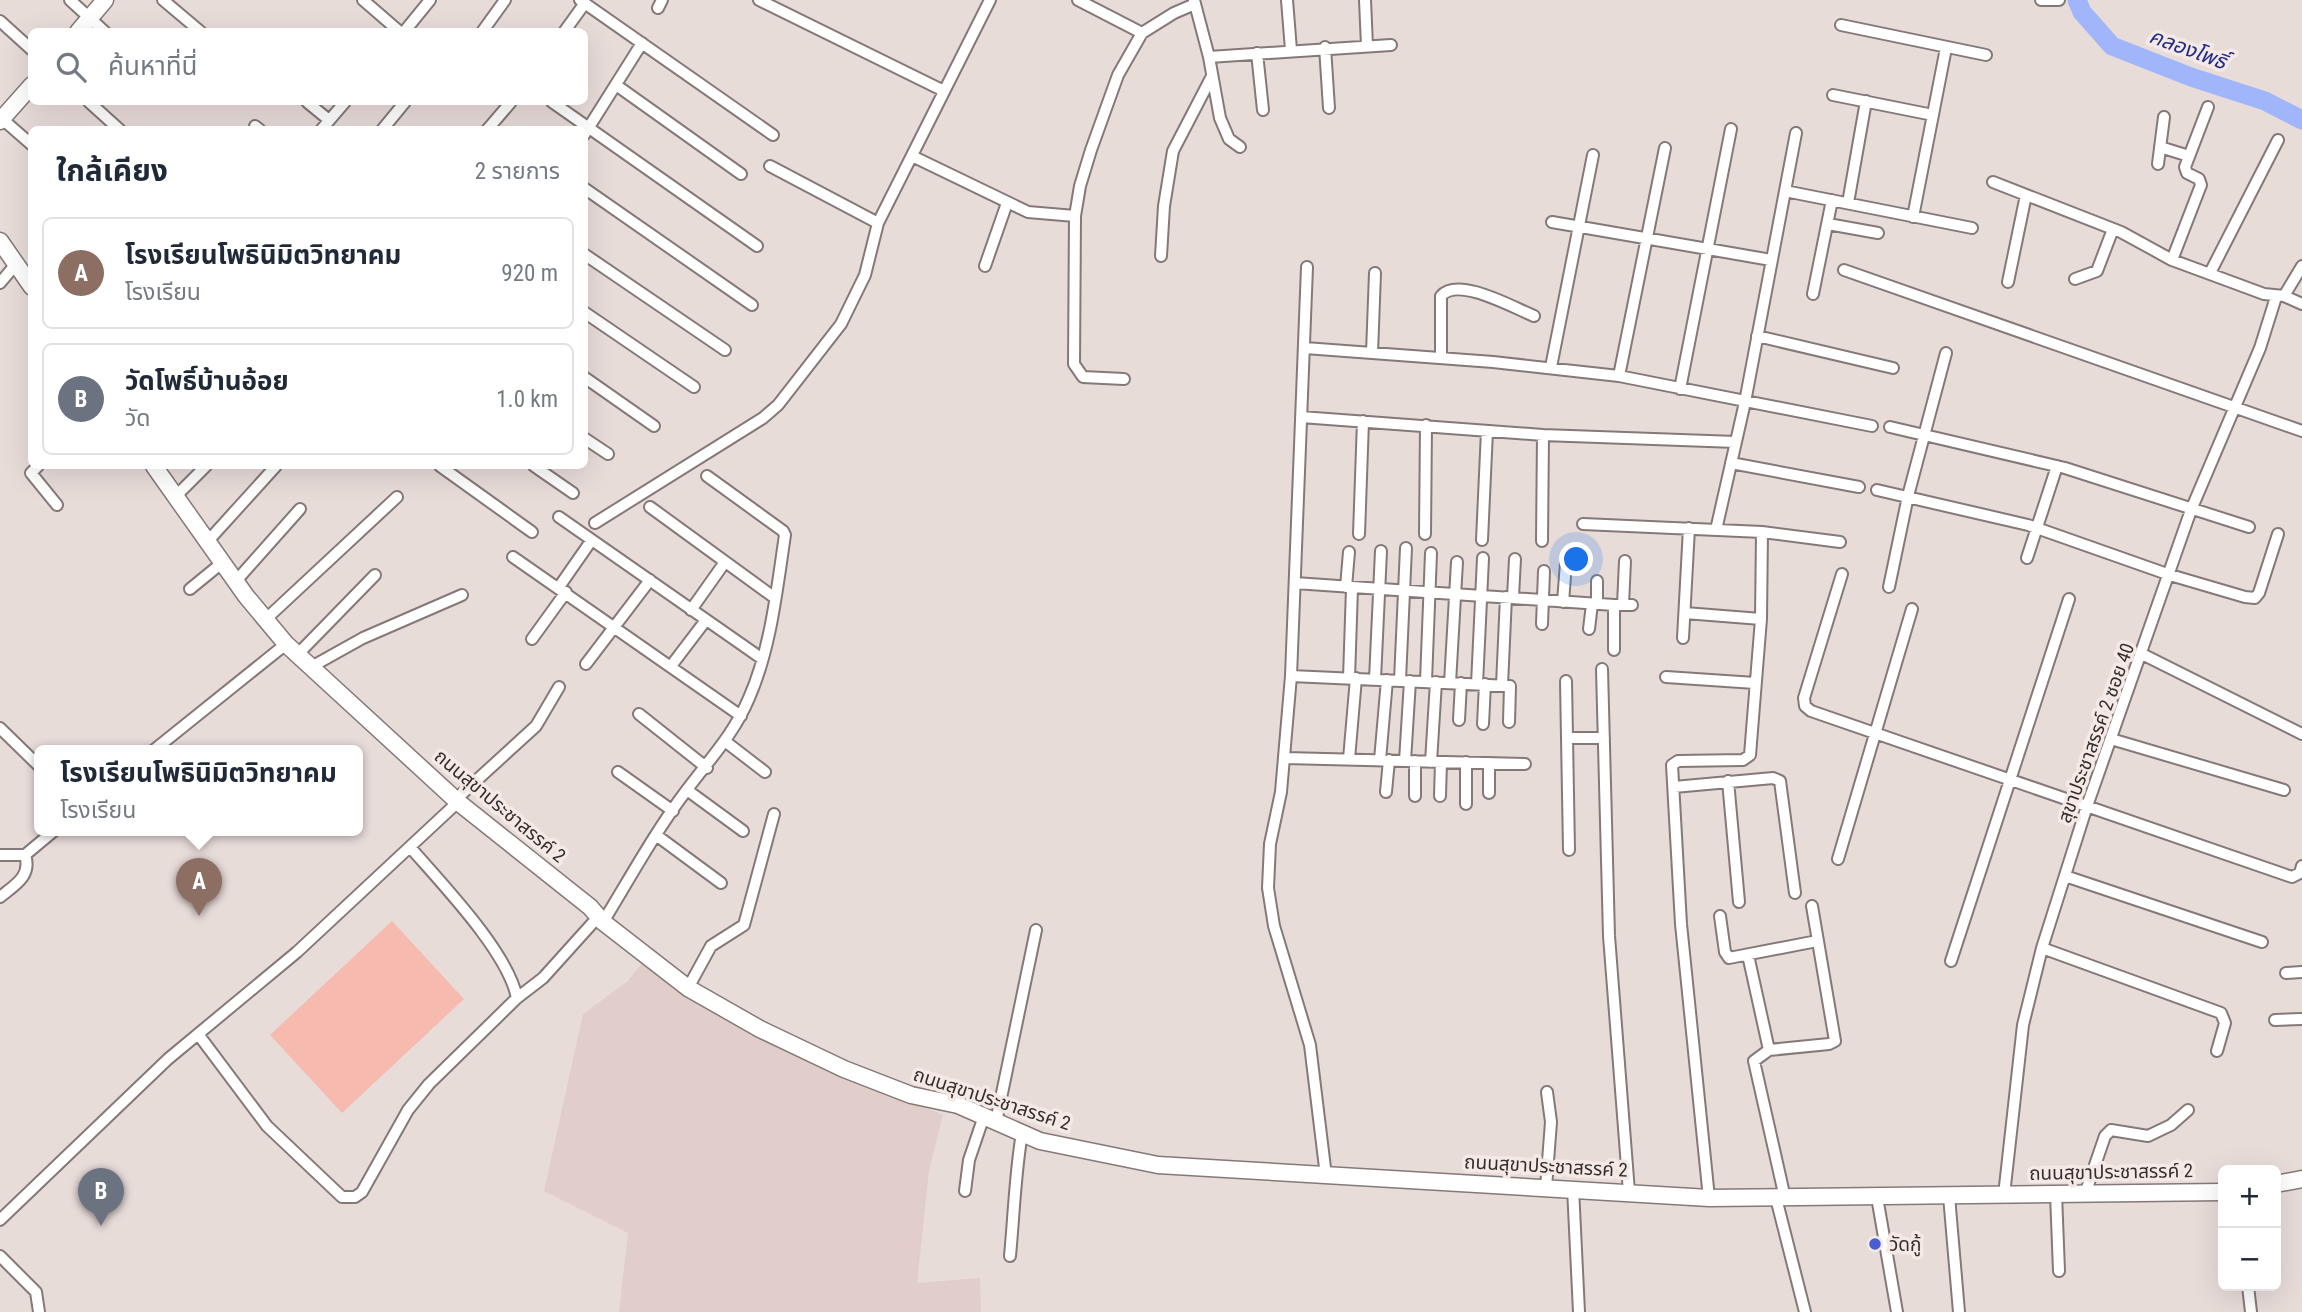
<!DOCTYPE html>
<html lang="th">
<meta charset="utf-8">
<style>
body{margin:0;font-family:"Roboto Condensed","Noto Sans Thai",sans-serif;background:#f2f2f3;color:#1f2937}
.controls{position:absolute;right:21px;bottom:21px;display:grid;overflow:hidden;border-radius:10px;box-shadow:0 7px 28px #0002}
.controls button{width:63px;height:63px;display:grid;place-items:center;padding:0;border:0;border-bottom:2px solid #e0e1e3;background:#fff;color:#1f2937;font:35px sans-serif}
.you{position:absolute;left:1577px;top:560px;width:24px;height:24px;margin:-18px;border:5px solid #fff;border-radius:50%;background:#1a73e8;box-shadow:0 0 0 10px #1a73e833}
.badge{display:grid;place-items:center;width:46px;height:46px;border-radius:50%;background:#b45309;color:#fff;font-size:23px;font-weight:700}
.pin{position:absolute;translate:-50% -58px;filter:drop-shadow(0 2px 4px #0008)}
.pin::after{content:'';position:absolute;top:37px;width:24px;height:21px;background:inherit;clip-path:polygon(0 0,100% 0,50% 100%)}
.popup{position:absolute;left:34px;top:745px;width:329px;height:91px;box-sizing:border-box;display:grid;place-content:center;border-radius:10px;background:#fff;filter:drop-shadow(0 2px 5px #0005);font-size:23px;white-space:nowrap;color:#747a83}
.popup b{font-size:26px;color:#1f2937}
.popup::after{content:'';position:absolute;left:50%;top:100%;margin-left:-14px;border:14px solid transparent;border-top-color:#fff}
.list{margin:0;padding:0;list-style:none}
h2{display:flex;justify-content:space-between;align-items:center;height:91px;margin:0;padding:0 28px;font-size:30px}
h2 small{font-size:23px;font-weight:400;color:#747a83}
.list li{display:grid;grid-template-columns:46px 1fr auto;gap:21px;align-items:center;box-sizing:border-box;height:112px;margin:0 14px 14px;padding:0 14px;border:2px solid #e0e1e3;border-radius:10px}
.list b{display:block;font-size:26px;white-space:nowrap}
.list p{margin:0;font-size:23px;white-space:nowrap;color:#747a83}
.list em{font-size:23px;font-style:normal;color:#747a83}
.icon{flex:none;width:38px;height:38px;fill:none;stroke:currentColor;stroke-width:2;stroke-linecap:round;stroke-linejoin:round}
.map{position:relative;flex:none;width:2302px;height:1312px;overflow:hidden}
.search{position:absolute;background:#fff;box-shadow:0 7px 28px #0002;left:28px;top:28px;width:560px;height:77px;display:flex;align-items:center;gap:18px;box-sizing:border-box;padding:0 24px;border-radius:10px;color:#747a83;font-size:26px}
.panel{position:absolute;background:#fff;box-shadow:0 7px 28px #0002;left:28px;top:126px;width:560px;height:343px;border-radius:10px}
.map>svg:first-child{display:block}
</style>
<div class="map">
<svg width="2302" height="1312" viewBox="0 0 2302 1312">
<rect width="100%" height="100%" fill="#e8dcd9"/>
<!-- built -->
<path fill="#e1cdc9" d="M 645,959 L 730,1020 L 943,1115 L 929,1171 L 917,1283 L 980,1278 L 981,1312 L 619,1312 L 628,1233 L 544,1191 L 583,1014 L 628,981 Z"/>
<!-- green -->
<path fill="#f6baaf" d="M 392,921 L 464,999 L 342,1113 L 270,1035 Z"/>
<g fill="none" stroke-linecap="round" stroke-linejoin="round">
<!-- river -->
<path stroke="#a1b6fa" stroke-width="19" d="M 2077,0 L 2082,12 L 2112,46 L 2191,77 L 2265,101 L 2302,120"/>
<!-- street casing -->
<g stroke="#847977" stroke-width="14">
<path id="street" d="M 70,0 L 105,32
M 163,0 L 201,32
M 363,0 L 400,32
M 580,0 L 773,135
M 759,0 L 944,91
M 1078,0 L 1142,33
M 1194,0 L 1209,57 L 1220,118 L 1229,139 L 1240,147
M 1287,0 L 1291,50
M 1365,0 L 1367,46
M 2041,0 L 2059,0
M 658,8 L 662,0
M 0,21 L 32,50
M 1841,25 L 1986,55
M 404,32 L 430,0
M 482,32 L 505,0
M 564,32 L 585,3
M 1325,47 L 1329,108
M 1257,53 L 1263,110
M 1209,57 L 1391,45
M 616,85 L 741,174
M 1833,95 L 1933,115
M 89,102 L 120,130
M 307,102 L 329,120
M 552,102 L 757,246
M 0,117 L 32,145
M 255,126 L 260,130
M 321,130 L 345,102
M 382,130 L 405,102
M 487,130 L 511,102
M 584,135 L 642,43
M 2160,147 L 2189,156
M 912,156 L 1028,212 L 1075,216
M 2158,164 L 2164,117
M 770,166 L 878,223
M 1993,182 L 2121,232 L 2172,260 L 2264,294 L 2284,296 L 2302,304
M 584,188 L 752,305
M 1785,191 L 1972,228
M 1848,203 L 1866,101
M 1913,217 L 1946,48
M 1552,222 L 1771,260
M 1828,224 L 1878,233
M 584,254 L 725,350
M 1161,256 L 1164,206 L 1173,151 L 1212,76
M 2172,260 L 2201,185 L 2199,179 L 2187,173 L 2185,167 L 2208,107
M 985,266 L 1007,203
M 1307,267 L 1291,676 L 1281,792 L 1270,844 L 1268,888 L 1274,926 L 1310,1045 L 1326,1176
M 1844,270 L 2302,431
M 2210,273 L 2278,140
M 2075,279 L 2097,271 L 2113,229
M 2008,282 L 2026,195
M 0,283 L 16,264
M 1813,294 L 1832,200
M 2284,296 L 2302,266
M 584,312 L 694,387
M 1757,336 L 1893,368
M 1305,348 L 1493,362 L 1619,376 L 1872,426
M 1372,353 L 1375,273
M 1441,358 L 1441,296 C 1458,276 1512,307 1534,316
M 1551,367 L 1593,155
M 1619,376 L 1665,148
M 584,377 L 654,426
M 1124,379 L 1083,377 L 1074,364 L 1075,216 L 1080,186 L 1091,150 L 1118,75 L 1142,33 L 1174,13 L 1195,4
M 1680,389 L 1731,129
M 1301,417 L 1543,435 L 1736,442
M 1890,427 L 2065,468 L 2249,527
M 584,438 L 608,454
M 1731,463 L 1859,487
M 38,466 L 31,473 L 57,505
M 440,466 L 532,532
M 534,466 L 573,493
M 1877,490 L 2028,525 L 2170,575 L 2245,597 L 2255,598 L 2259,593 L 2278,534
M 176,496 L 206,466
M 650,507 L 775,598
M 559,517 L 761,658
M 595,523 L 763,418 L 778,405 L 841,324 L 865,275 L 878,223 L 990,0
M 1583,524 L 1762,532 L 1840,542
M 1716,530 L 1745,402 L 1796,133
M 1359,534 L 1363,421
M 1425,534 L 1426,425
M 1482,540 L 1487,431
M 208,541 L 276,466
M 1542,541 L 1543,435
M 513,557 L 741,716
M 2027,558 L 2057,466
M 1842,574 L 1804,698 L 1805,706 L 1811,711 L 2292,877 L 2300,873 L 2302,866
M 236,581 L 300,509
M 1295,583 L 1614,605
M 559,587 L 591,541
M 1346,587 L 1349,552
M 1889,587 L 1908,496 L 1946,353
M 190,589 L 223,562
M 1513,597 L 1515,559
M 1563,602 L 1566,563
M 1597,604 L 1597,581
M 1623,605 L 1625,561
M 691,610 L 725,562
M 1685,613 L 1761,619
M 266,619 L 397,497
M 1542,624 L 1544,571
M 1589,629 L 1592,604
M 1683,638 L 1689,528
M 532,639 L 566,592
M 1614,650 L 1614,605 L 1632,605
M 298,654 L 375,575
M 2142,654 L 2302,734
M 586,664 L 650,580
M 671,666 L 706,620
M 311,667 L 363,638 L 462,595
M 1602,669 L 1609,936 L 1629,1192
M 1291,676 L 1510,686 L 1509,722
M 1666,677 L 1755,683
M 1349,678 L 1352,588
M 1375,679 L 1381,551
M 1400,680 L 1406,548
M 1426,681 L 1431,553
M 1566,681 L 1569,850
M 1450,683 L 1457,562
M 1477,684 L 1483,558
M 1502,685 L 1506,597
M 639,714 L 707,768
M 1459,720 L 1461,683
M 1483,724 L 1485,684
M 0,728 L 40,767
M 1568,738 L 1604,738
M 2111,739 L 2284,790
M 726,742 L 765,772
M 154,750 L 286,644
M 1285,758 L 1525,764
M 1349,759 L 1356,678
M 1380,760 L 1387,680
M 1405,761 L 1410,681
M 1431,762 L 1436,682
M 1466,762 L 1466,804
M 618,772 L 673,811
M 1728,781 L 1739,902
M 1674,787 L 1773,778 L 1780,781 L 1795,893
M 687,790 L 743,831
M 1386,792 L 1389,760
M 1489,793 L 1489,763
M 1415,796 L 1415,761
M 1440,796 L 1441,762
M 455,800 L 536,726 L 559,687
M 656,835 L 721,883
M 410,847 C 442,884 508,952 517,998
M 0,855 L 25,855 L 55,830
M 1838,859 L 1912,609
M 2065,876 L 2262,942
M 0,897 C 15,885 32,876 25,855
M 1720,916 L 1725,952 L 1729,958 L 1817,941
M 603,922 C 630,878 655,832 686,791 C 709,760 734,734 749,698 C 771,648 777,588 785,535 L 783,531 L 707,476
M 2042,948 L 2221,1013 L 2225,1023 L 2217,1051
M 1748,955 L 1769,1050
M 1951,961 L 2069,599
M 2286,973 L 2302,972
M 688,988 L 711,946 L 744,925 L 774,814
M 2275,1020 L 2302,1019
M 198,1034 L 267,1126 L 342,1197 L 355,1197 L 362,1192 L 408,1110 L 429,1084 L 517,998 L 543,978 L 598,917
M 996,1122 L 1036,930
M 1546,1187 L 1551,1122 L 1547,1092
M 1573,1188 L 1579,1312
M 965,1191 L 969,1160 L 984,1116
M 2056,1194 L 2059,1271
M 2085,1194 L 2105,1136 L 2111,1130 L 2148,1136 L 2171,1125 L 2188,1110
M 2004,1195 L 2023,1025 L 2042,948 L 2087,806 L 2191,510 L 2260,348 L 2276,297
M 1949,1196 L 1959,1312
M 1877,1197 L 1897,1312
M 1709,1198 L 1681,924 L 1672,765 L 1678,761 L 1743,760 L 1750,755 L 1761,619 L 1762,532
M 1776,1198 L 1805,1312
M 1785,1198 L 1754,1061 L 1769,1050 L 1829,1044 L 1835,1041 L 1812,906
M 0,1220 L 168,1059 L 297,952 L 458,802
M 0,1256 L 36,1292 L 39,1312
M 1010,1256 C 1014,1214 1015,1174 1022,1133
M 2248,1286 L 2251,1312"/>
</g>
<!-- secondary casing -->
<g stroke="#847977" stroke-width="19">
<path id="secondary" d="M 78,32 L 105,0
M 0,121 L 32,85
M 0,241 L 32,287
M 154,466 L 246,596 L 286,644 L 458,802 L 590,907 L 603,922 L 688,988 L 760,1029 L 844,1069 L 911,1095 L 958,1105 L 1040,1141 L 1158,1165 L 1709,1198 L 2223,1192
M 2276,1184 L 2302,1179"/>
</g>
<!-- street -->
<use href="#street" stroke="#fff" stroke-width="10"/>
<!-- secondary -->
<use href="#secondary" stroke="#fff" stroke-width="16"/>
</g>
<!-- markers -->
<circle fill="#475dd1" stroke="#f5e9e6" stroke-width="2.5" cx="1875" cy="1244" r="7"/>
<g text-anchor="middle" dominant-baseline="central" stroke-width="7" stroke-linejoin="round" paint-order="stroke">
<!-- street labels -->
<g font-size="19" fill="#332f2e" stroke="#f5e9e6">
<text transform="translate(2096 733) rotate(-70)">สุขาประชาสรรค์ 2 ซอย 40</text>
<text transform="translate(500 806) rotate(40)">ถนนสุขาประชาสรรค์ 2</text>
<text transform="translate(992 1099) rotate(18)">ถนนสุขาประชาสรรค์ 2</text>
<text transform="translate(1546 1166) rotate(3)">ถนนสุขาประชาสรรค์ 2</text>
<text transform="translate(2111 1172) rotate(-1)">ถนนสุขาประชาสรรค์ 2</text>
</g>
<!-- poi labels -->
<g font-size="19" fill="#332f2e" stroke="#f5e9e6" text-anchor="start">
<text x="1889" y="1244">วัดกู้</text>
</g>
<!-- water labels -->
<g font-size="21" font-style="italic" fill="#212b8a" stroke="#f5e9e6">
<text transform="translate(2188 49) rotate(20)">คลองโพธิ์</text>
</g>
</g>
</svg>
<div class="controls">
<button>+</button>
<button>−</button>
</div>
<div class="you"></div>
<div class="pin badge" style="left:199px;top:916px;background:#8d6e63">A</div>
<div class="popup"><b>โรงเรียนโพธินิมิตวิทยาคม</b>โรงเรียน</div>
<div class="pin badge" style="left:101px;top:1226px;background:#6b7280">B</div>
<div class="search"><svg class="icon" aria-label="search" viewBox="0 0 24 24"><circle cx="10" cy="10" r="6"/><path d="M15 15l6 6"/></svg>ค้นหาที่นี่</div>
<section class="panel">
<h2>ใกล้เคียง<small>2 รายการ</small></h2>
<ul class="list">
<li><span class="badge" style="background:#8d6e63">A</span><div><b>โรงเรียนโพธินิมิตวิทยาคม</b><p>โรงเรียน</p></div><em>920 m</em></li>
<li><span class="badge" style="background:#6b7280">B</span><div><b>วัดโพธิ์บ้านอ้อย</b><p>วัด</p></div><em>1.0 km</em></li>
</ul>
</section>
</div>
